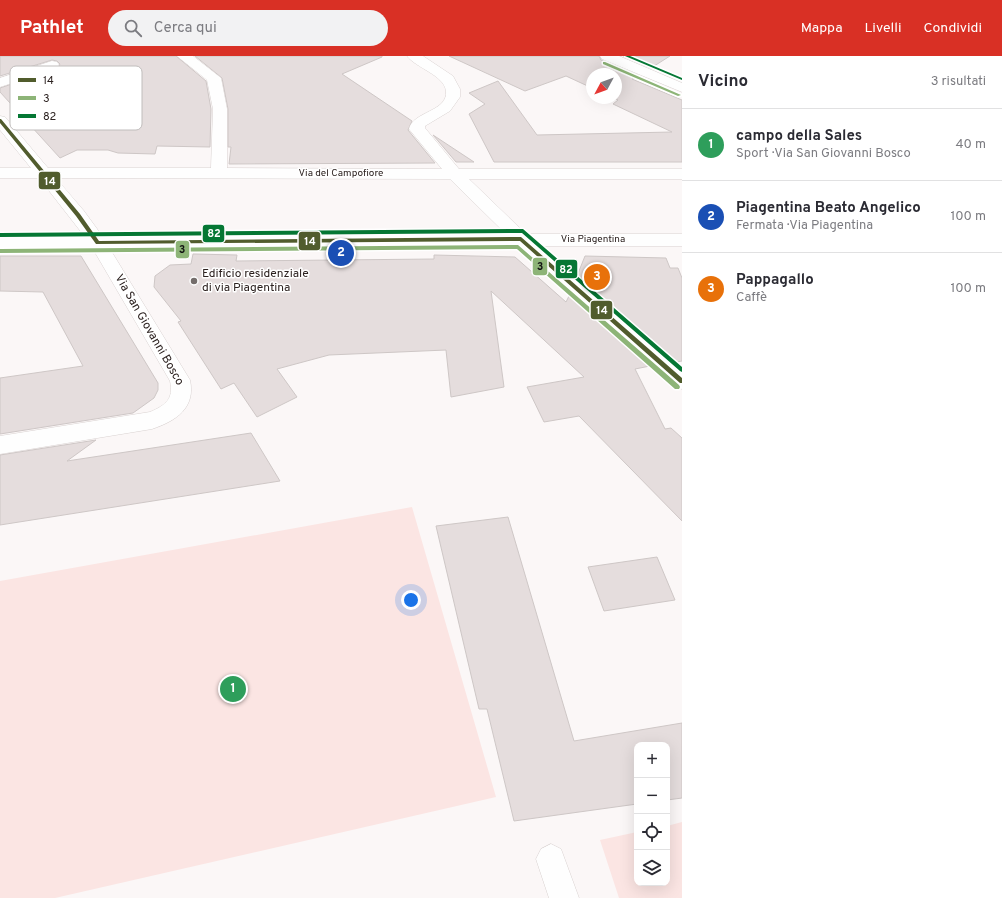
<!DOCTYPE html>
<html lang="it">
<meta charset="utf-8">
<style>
body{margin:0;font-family:Overpass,sans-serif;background:#f2f2f3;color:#2b2b33}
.controls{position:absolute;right:12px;bottom:12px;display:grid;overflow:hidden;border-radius:8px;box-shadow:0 4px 16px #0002}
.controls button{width:36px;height:36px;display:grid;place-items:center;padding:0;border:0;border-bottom:1px solid #e1e1e2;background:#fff;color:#2b2b33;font:20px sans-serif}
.compass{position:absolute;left:586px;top:12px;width:36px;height:36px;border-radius:50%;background:#fff;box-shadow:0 4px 16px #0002;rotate:229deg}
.you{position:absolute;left:411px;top:544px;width:14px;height:14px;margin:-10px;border:3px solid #fff;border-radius:50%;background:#1a73e8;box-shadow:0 0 0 6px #1a73e833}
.badge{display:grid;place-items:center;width:26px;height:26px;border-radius:50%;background:#d93025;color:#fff;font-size:13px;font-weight:700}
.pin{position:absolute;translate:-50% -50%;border:2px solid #fff;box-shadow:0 1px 4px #0006}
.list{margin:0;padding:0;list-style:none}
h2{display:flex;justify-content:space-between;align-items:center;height:52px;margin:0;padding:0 16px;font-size:17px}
h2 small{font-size:13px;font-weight:400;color:#7c7c81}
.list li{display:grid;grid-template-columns:26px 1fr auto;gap:12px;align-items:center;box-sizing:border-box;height:72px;padding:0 16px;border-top:1px solid #e1e1e2}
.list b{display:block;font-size:15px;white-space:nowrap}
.list p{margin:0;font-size:13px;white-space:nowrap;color:#7c7c81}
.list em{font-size:13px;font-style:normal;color:#7c7c81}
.icon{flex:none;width:22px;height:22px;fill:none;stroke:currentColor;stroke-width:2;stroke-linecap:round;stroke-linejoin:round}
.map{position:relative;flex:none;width:682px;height:842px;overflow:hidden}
header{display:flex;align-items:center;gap:24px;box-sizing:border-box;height:56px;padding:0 20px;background:#d93025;color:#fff}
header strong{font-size:19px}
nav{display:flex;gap:22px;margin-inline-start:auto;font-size:14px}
.search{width:280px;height:36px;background:#f2f2f3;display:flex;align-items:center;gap:10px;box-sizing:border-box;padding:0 14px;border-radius:22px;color:#7c7c81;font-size:15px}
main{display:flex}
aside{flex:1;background:#fff}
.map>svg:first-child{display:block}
</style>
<header>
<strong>Pathlet</strong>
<div class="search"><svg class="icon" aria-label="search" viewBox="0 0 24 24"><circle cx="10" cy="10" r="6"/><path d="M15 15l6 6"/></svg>Cerca qui</div>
<nav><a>Mappa</a><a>Livelli</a><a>Condividi</a></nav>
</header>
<main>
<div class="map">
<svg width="682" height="842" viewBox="0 0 682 842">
<rect width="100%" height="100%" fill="#fbf7f7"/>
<!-- green -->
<path fill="#fbe5e3" d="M 412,451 L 496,741 L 55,842 L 0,842 L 0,525 Z
M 682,766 L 682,842 L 619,842 L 600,784 L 637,776 L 637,827 L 667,827 L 667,770 Z"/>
<!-- building -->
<path fill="#e5dddd" stroke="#cec7c6" d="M 0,0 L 176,0 L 206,25 L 211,53 L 210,91 L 157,90 L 155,98 L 118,97 L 108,94 L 77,94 L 60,102 L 0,36 L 0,32 L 57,13 L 60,8 L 57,5 L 52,4 L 0,20 Z
M 195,0 L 382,0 L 382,1 L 342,18 L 412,65 L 408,74 L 435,107 L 229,108 L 231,91 L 228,91 L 228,53 L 222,22 Z
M 449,0 L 599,0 L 601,4 L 638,19 L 632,23 L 682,44 L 682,106 L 494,106 L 469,58 L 485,48 L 469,37 L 498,25 L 537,79 L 672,76 L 613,48 L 618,44 L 614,42 L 616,42 L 616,18 L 592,18 L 592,32 L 566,20 L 525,35 Z
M 623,0 L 670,0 L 651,12 Z
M 433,79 L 474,106 L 456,106 Z
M 193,198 L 237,199 L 236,205 L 434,203 L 434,199 L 515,201 L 566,246 L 570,238 L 650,310 L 635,313 L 665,373 L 671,372 L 682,382 L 682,465 L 579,360 L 544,366 L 527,331 L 584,321 L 491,235 L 504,331 L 451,341 L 446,294 L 329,299 L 277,313 L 297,341 L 257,361 L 234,327 L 221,333 L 178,266 L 181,265 L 154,231 L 155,220 L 170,209 L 191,208 Z
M 0,200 L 81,200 L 158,327 L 158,334 L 154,342 L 133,357 L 0,378 L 0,322 L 83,310 L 43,236 L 0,235 Z
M 585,200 L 666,202 L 670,212 L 678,212 L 682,222 L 682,305 L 676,306 L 577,220 Z
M 251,377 L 280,425 L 0,469 L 0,399 L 96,384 L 67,405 Z
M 508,461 L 574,685 L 682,667 L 682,742 L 667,744 L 667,689 L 637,689 L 637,748 L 514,765 L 487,653 L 479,653 L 436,470 Z
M 657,501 L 675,544 L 604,555 L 588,511 Z"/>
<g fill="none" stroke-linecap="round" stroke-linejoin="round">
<!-- minor casing -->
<g stroke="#d9d2d1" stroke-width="1">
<path id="minor" d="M 177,0 L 193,0 L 221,22 L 227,53 L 227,112 L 442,113 L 409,73 C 413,55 448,56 446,35 C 444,19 416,12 407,0 L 423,0 L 453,20 L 460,33 L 460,41 L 450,55 L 425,70 L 425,72 L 459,113 L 682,113 L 682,123 L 469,123 L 526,178 L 682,178 L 682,190 L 540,190 L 682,313 L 682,333 L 675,331 L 518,190 L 110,193 L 190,324 C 196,352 176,365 152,373 L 0,398 L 0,380 L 150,356 C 166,349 174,343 170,325 L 93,193 L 0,193 L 0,181 L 85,181 L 39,122 L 0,122 L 0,112 L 31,112 L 0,74 L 0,60 L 5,61 L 48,112 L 211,112 L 213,53 L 207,24 ZM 56,122 L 450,123 L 506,178 L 103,181 L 84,155 Z
M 600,0 L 619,0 L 682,27 L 682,36 L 602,3 Z
M 52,5 L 57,6 L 59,9 L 57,12 L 0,31 L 0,22 Z
M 551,788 L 561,793 L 579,842 L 549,842 L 536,803 L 541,793 Z"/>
</g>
<!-- minor -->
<use href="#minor" fill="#fefefe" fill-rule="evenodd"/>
<!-- bus-1 casing -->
<g stroke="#fff" stroke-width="3">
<path id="bus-1" d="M 0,63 L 1,63 L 80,158 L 99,185 L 521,181 L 682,322 L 682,327 L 680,327 L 520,185 L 96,188 L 76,160 L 0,67 Z"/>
</g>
<!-- bus-2 casing -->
<g stroke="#fff" stroke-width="3">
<path id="bus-2" d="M 603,6 L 605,6 L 681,39 L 678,40 L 603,8 Z
M 518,189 L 679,329 L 680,331 L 679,333 L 675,333 L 517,193 L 0,197 L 0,193 Z"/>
</g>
<!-- bus-3 casing -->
<g stroke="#fff" stroke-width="3">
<path id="bus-3" d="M 625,0 L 630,0 L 682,22 L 682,24 Z
M 523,173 L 682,311 L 682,316 L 680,315 L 522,177 L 0,181 L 0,177 Z"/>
</g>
<!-- bus-1 -->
<use href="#bus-1" fill="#515c2d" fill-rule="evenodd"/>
<!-- bus-2 -->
<use href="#bus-2" fill="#8db477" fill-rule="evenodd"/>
<!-- bus-3 -->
<use href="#bus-3" fill="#057734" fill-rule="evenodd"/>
</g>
<!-- markers -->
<circle fill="#746d6b" stroke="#fff" stroke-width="1.5" cx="194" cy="225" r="4"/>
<g text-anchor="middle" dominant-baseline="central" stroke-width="3" stroke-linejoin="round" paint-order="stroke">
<!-- far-street labels -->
<g font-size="10" fill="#2c2220" stroke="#fff">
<text x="341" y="117">Via del Campofiore</text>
<text x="593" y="183">Via Piagentina</text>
</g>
<!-- poi labels -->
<g font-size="12" fill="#2c2220" stroke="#fff" text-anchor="start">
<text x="202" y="218">Edificio residenziale<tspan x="202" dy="14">di via Piagentina</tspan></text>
</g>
<!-- street labels -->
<g font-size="12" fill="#2c2220" stroke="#fff">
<text transform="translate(149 274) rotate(60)">Via San Giovanni Bosco</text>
</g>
</g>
<!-- legend -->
<rect x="10" y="10" width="132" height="64" rx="6" fill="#fff" stroke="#c0bdbc" stroke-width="1"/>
<rect x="18" y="22" width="18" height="4" fill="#515c2d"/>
<rect x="18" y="40" width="18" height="4" fill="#8db477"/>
<rect x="18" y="58" width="18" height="4" fill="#057734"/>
<g font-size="11" fill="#2c2220">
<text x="43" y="28">14</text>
<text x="43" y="46">3</text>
<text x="43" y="64">82</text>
</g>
<g stroke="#fff" stroke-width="1.5">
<rect x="38" y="115" width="23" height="19" rx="4" fill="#515c2d"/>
<rect x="202" y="168" width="23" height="19" rx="4" fill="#057734"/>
<rect x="298" y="175" width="23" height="20" rx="4" fill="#515c2d"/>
<rect x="175" y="184" width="15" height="19" rx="4" fill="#8db477"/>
<rect x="532" y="201" width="16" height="19" rx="4" fill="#8db477"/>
<rect x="555" y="203" width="23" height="20" rx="4" fill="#057734"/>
<rect x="590" y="244" width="23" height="20" rx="4" fill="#515c2d"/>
</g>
<g font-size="11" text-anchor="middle" font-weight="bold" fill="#fff">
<text x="50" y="129">14</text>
<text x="214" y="181">82</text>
<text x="310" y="189">14</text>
<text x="566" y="217">82</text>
<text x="602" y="258">14</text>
</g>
<g font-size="11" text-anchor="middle" font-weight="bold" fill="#111">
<text x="182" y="197">3</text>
<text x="540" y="214">3</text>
</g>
</svg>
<div class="controls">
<button>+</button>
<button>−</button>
<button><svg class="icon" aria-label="locate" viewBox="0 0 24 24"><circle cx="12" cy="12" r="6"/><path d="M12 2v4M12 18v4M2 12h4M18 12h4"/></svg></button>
<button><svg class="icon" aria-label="layers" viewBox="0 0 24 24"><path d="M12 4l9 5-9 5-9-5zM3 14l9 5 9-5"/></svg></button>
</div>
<svg class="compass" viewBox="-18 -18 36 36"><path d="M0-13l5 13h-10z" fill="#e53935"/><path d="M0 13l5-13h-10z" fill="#7c7c81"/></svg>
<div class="you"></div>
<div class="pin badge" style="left:233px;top:633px;background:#2e9e5b">1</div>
<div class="pin badge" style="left:341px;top:197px;background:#1a4fb4">2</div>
<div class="pin badge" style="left:597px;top:221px;background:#e8710a">3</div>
</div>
<aside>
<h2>Vicino<small>3 risultati</small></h2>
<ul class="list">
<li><span class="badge" style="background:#2e9e5b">1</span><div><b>campo della Sales</b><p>Sport · Via San Giovanni Bosco</p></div><em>40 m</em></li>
<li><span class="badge" style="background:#1a4fb4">2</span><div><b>Piagentina Beato Angelico</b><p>Fermata · Via Piagentina</p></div><em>100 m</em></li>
<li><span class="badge" style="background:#e8710a">3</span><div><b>Pappagallo</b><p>Caffè</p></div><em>100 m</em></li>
</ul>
</aside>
</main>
